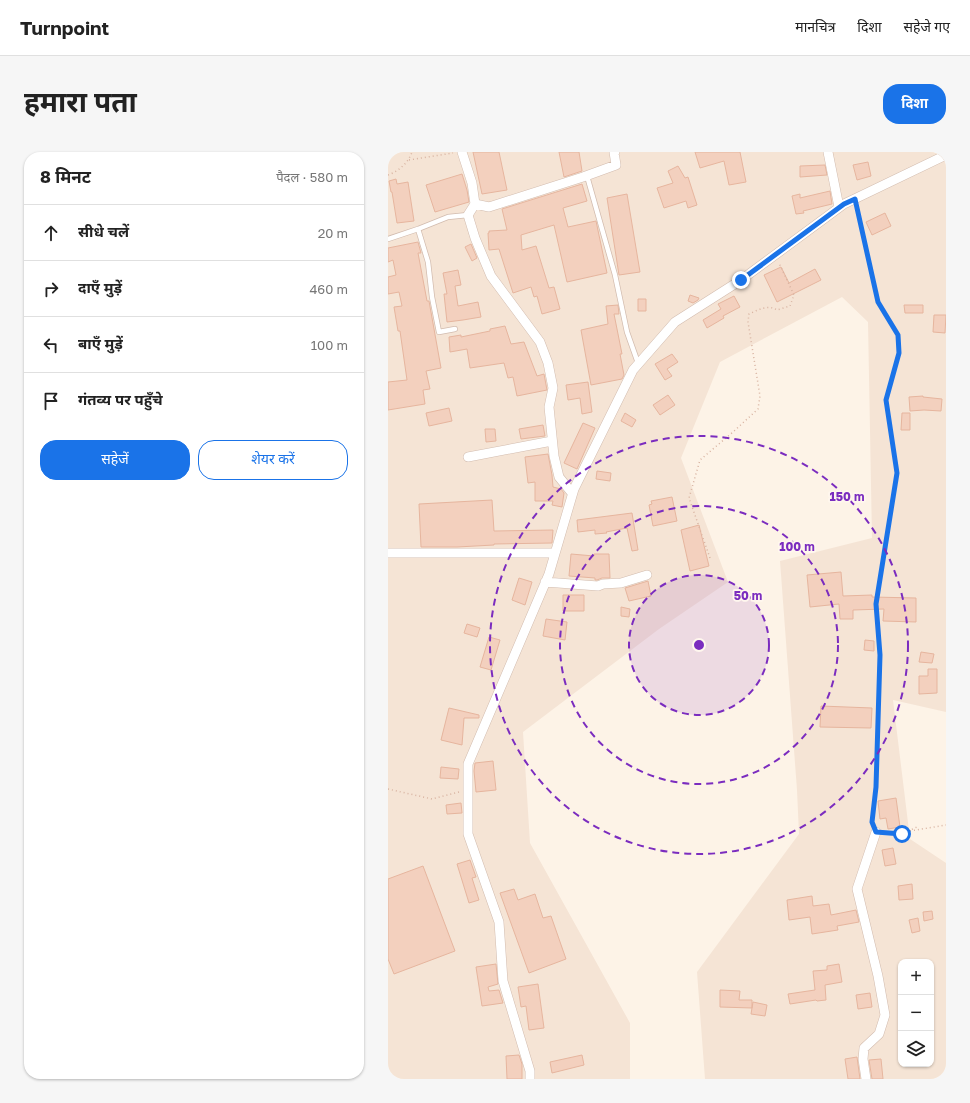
<!DOCTYPE html>
<html lang="hi">
<meta charset="utf-8">
<style>
body{margin:0;font-family:"Golos Text","Noto Sans Devanagari",sans-serif;background:#f6f6f6;color:#222}
.controls{position:absolute;right:12px;bottom:12px;display:grid;overflow:hidden;border-radius:8px;box-shadow:0 1px 3px #0004}
.controls button{width:36px;height:36px;display:grid;place-items:center;padding:0;border:0;border-bottom:1px solid #e0e0e0;background:#fff;color:#222;font:20px sans-serif}
.stop{position:absolute;width:12px;height:12px;margin:-9px;border:3px solid #1a73e8;border-radius:50%;background:#fff}
.stop.end{background:#1a73e8;border-color:#fff;box-shadow:0 1px 4px #0008}
.list{margin:0;padding:0;list-style:none}
h2{display:flex;justify-content:space-between;align-items:center;height:52px;margin:0;padding:0 16px;font-size:17px}
h2 small{font-size:13px;font-weight:400;color:#767676}
.list li{display:grid;grid-template-columns:26px 1fr auto;gap:12px;align-items:center;box-sizing:border-box;height:56px;padding:0 16px;border-top:1px solid #e0e0e0}
.list b{display:block;font-size:15px;white-space:nowrap}
.list em{font-size:13px;font-style:normal;color:#767676}
.actions{display:flex;gap:8px;padding:12px 16px}
.actions a{flex:1;padding:9px 0;border:1px solid #1a73e8;border-radius:16px;text-align:center;font-size:14px;color:#1a73e8}
.actions .main{background:#1a73e8;color:#fff}
.icon{flex:none;width:22px;height:22px;fill:none;stroke:currentColor;stroke-width:2;stroke-linecap:round;stroke-linejoin:round}
.map{position:relative;flex:none;width:558px;height:927px;overflow:hidden;border-radius:16px}
header{display:flex;align-items:center;gap:24px;box-sizing:border-box;height:56px;padding:0 20px;background:#fff;border-bottom:1px solid #e0e0e0}
header strong{font-size:19px}
nav{display:flex;gap:22px;margin-inline-start:auto;font-size:14px}
.intro{display:flex;align-items:center;justify-content:space-between;box-sizing:border-box;height:96px;padding:0 24px}
h1{margin:0;font-size:28px}
.button{padding:10px 18px;border-radius:16px;background:#1a73e8;color:#fff;font-size:14px;font-weight:700}
main{display:flex;gap:24px;padding:0 24px}
aside{flex:1;background:#fff;border-radius:16px;box-shadow:0 1px 3px #0004}
.map>svg:first-child{display:block}
</style>
<header>
<strong>Turnpoint</strong>
<nav><a>मानचित्र</a><a>दिशा</a><a>सहेजे गए</a></nav>
</header>
<div class="intro"><h1>हमारा पता</h1><a class="button">दिशा</a></div>
<main>
<aside>
<h2>8 मिनट<small>पैदल · 580 m</small></h2>
<ul class="list">
<li><svg class="icon" aria-label="ahead" viewBox="0 0 24 24"><path d="M12 20V5M6 11l6-6 6 6"/></svg><div><b>सीधे चलें</b></div><em>20 m</em></li>
<li><svg class="icon" aria-label="right" viewBox="0 0 24 24"><path d="M7 20v-9h11M14 6l5 5-5 5"/></svg><div><b>दाएँ मुड़ें</b></div><em>460 m</em></li>
<li><svg class="icon" aria-label="left" viewBox="0 0 24 24"><path d="M17 20v-9H6M10 6l-5 5 5 5"/></svg><div><b>बाएँ मुड़ें</b></div><em>100 m</em></li>
<li><svg class="icon" aria-label="arrive" viewBox="0 0 24 24"><path d="M6 21V4h12l-3 4 3 4H6"/></svg><div><b>गंतव्य पर पहुँचे</b></div></li>
</ul>
<div class="actions"><a class="main">सहेजें</a><a>शेयर करें</a></div>
</aside>
<div class="map">
<svg width="558" height="927" viewBox="0 0 558 927">
<rect width="100%" height="100%" fill="#fdf3e7"/>
<!-- residential -->
<path fill="#f5e4d5" fill-rule="evenodd" d="M 0,0 L 558,0 L 558,560 L 505,548 L 522,687 L 558,711 L 558,927 L 317,927 L 309,820 L 411,682 L 409,638 L 392,409 L 484,386 L 480,170 L 454,145 L 332,210 L 293,306 L 340,430 L 271,477 L 135,580 L 142,691 L 242,871 L 242,927 L 0,927 ZM 513,810 L 543,810 L 543,912 L 513,912 Z"/>
<!-- building -->
<path fill="#f3d0be" stroke="#e6b59e" d="M 85,0 L 111,0 L 119,38 L 94,42 Z
M 171,0 L 191,0 L 194,19 L 176,25 Z
M 307,0 L 352,0 L 358,30 L 341,33 L 336,9 L 312,16 Z
M 480,10 L 483,24 L 469,28 L 465,13 Z
M 437,13 L 439,23 L 412,25 L 412,14 Z
M 290,14 L 297,26 L 300,25 L 309,53 L 300,56 L 298,49 L 276,56 L 269,36 L 285,31 L 280,19 Z
M 74,22 L 79,38 L 81,50 L 47,60 L 38,33 Z
M 8,27 L 9,32 L 20,30 L 26,69 L 9,71 L 4,40 L 3,40 L 1,29 Z
M 194,32 L 199,49 L 175,56 L 180,75 L 208,69 L 219,121 L 179,130 L 166,73 L 133,83 L 134,98 L 148,94 L 161,136 L 166,135 L 172,157 L 154,162 L 149,144 L 146,145 L 143,135 L 125,141 L 111,97 L 101,98 L 100,81 L 101,81 L 101,79 L 119,78 L 114,57 Z
M 442,39 L 444,52 L 415,59 L 416,61 L 408,62 L 404,44 L 412,42 L 412,46 Z
M 239,42 L 252,120 L 231,123 L 219,46 Z
M 497,61 L 503,74 L 484,83 L 478,70 Z
M 30,90 L 33,101 L 30,101 L 39,149 L 41,149 L 53,216 L 38,219 L 42,237 L 35,238 L 37,252 L 0,258 L 0,230 L 19,228 L 12,179 L 10,179 L 6,155 L 14,154 L 11,140 L 0,142 L 0,125 L 8,123 L 5,108 L 0,110 L 0,96 Z
M 83,92 L 89,106 L 84,109 L 77,95 Z
M 393,115 L 401,131 L 427,117 L 433,128 L 389,150 L 376,123 Z
M 70,118 L 73,133 L 67,134 L 70,154 L 90,150 L 93,165 L 75,168 L 59,170 L 56,142 L 59,142 L 55,121 Z
M 302,143 L 311,146 L 310,148 L 305,151 L 300,149 Z
M 346,144 L 352,155 L 335,164 L 336,166 L 319,176 L 315,168 L 333,157 L 330,152 Z
M 250,147 L 258,147 L 258,159 L 250,159 Z
M 230,153 L 231,162 L 226,162 L 234,202 L 232,202 L 236,223 L 234,227 L 203,233 L 193,178 L 220,172 L 218,154 Z
M 516,153 L 535,153 L 535,161 L 517,161 Z
M 546,163 L 558,163 L 557,181 L 545,180 Z
M 117,174 L 123,192 L 136,190 L 149,224 L 156,222 L 159,238 L 129,244 L 125,225 L 120,226 L 116,211 L 82,216 L 79,197 L 62,200 L 61,185 L 73,183 L 73,185 L 102,179 L 102,177 Z
M 284,202 L 290,210 L 279,217 L 284,224 L 277,228 L 267,212 Z
M 200,230 L 204,260 L 194,262 L 192,246 L 180,248 L 178,233 Z
M 280,243 L 287,253 L 272,263 L 265,253 Z
M 535,244 L 535,245 L 554,247 L 553,259 L 536,258 L 522,259 L 521,245 Z
M 61,256 L 64,269 L 41,274 L 38,261 Z
M 237,261 L 248,268 L 244,275 L 233,269 Z
M 514,261 L 522,261 L 522,278 L 513,278 Z
M 195,271 L 207,276 L 189,317 L 176,311 Z
M 155,273 L 157,284 L 133,287 L 131,277 Z
M 97,277 L 107,277 L 108,289 L 98,290 Z
M 160,302 L 164,323 L 165,335 L 173,337 L 176,341 L 174,355 L 164,353 L 165,349 L 147,349 L 147,330 L 140,331 L 137,305 Z
M 209,319 L 223,321 L 222,329 L 208,327 Z
M 284,345 L 289,369 L 265,374 L 261,353 L 264,352 L 263,349 Z
M 104,348 L 106,379 L 165,378 L 164,391 L 106,392 L 106,393 L 69,395 L 33,395 L 31,352 Z
M 244,361 L 250,398 L 244,399 L 239,376 L 218,380 L 219,381 L 207,382 L 207,378 L 190,380 L 189,368 Z
M 311,373 L 321,414 L 302,419 L 293,378 Z
M 183,402 L 206,404 L 206,402 L 221,402 L 222,426 L 214,426 L 209,428 L 207,428 L 207,426 L 181,424 Z
M 453,420 L 455,444 L 484,443 L 484,445 L 528,446 L 528,470 L 495,469 L 496,457 L 465,458 L 465,467 L 452,467 L 451,452 L 422,455 L 419,423 Z
M 131,426 L 144,430 L 137,453 L 124,448 Z
M 260,429 L 263,444 L 241,449 L 237,436 Z
M 175,443 L 196,443 L 196,459 L 175,459 Z
M 233,455 L 242,457 L 241,465 L 233,464 Z
M 158,467 L 179,470 L 177,488 L 155,484 Z
M 79,472 L 92,476 L 89,485 L 76,481 Z
M 101,485 L 112,488 L 103,518 L 92,515 Z
M 477,488 L 486,489 L 486,499 L 476,498 Z
M 533,500 L 546,502 L 544,511 L 531,510 Z
M 540,517 L 549,517 L 549,541 L 531,542 L 531,524 L 540,524 Z
M 433,554 L 484,556 L 483,576 L 432,575 Z
M 61,556 L 91,563 L 91,566 L 76,566 L 74,593 L 53,588 Z
M 105,609 L 108,638 L 88,640 L 86,619 L 87,611 Z
M 53,615 L 71,617 L 70,627 L 52,626 Z
M 508,646 L 512,675 L 500,677 L 498,666 L 492,667 L 490,649 Z
M 73,651 L 74,661 L 59,662 L 58,653 Z
M 505,696 L 508,712 L 497,714 L 494,698 Z
M 82,708 L 88,725 L 84,726 L 91,748 L 81,751 L 69,712 Z
M 35,714 L 67,799 L 6,822 L 0,807 L 0,727 Z
M 524,732 L 525,747 L 511,748 L 510,734 Z
M 126,737 L 130,748 L 147,742 L 155,766 L 163,764 L 178,807 L 141,821 L 112,741 Z
M 424,744 L 425,754 L 441,752 L 443,763 L 468,758 L 471,770 L 449,774 L 450,778 L 424,782 L 422,765 L 401,768 L 399,748 Z
M 544,759 L 545,767 L 536,769 L 535,760 Z
M 530,766 L 532,779 L 524,781 L 521,768 Z
M 108,812 L 110,832 L 100,835 L 101,839 L 111,838 L 115,851 L 94,854 L 88,815 Z
M 451,812 L 454,830 L 437,833 L 438,848 L 429,849 L 428,848 L 402,852 L 400,842 L 427,838 L 425,819 L 439,818 L 439,814 Z
M 150,832 L 156,876 L 141,878 L 138,854 L 133,855 L 130,835 Z
M 332,838 L 352,839 L 351,848 L 364,848 L 364,856 L 332,855 Z
M 482,841 L 484,855 L 470,857 L 468,843 Z
M 365,850 L 379,853 L 377,864 L 363,862 Z
M 131,903 L 134,912 L 134,927 L 119,927 L 118,904 Z
M 194,903 L 196,913 L 164,921 L 162,910 Z
M 469,905 L 472,927 L 460,927 L 457,907 Z
M 493,907 L 495,927 L 484,927 L 481,908 Z"/>
<g fill="none" stroke-linecap="round" stroke-linejoin="round">
<!-- service casing -->
<g stroke="#d2bcaf" stroke-width="6">
<path id="service" d="M 199,24 L 227,123 L 239,180 L 250,211
M 30,77 L 40,110 L 44,145 L 51,180 L 67,177
M 0,87 L 30,77 L 60,65 L 80,63"/>
</g>
<!-- minor casing -->
<g stroke="#d2bcaf" stroke-width="10">
<path id="minor" d="M 74,0 L 84,31 L 87,52 L 101,55 L 195,25 L 228,13 L 226,0 L 227,0
M 440,0 L 451,55
M 87,52 L 80,63 L 87,86 L 103,124 L 152,190 L 160,211 L 165,236 L 161,255 L 166,304 L 171,325 L 184,341
M 80,305 L 164,289
M 0,401 L 167,401
M 157,430 L 210,434 L 215,432 L 233,431 L 259,423
M 142,927 L 142,919 L 115,829 L 111,770 L 80,682 L 80,612 L 161,422 L 186,337 L 245,218 L 287,170 L 353,128 L 456,52 L 558,3
M 478,927 L 475,907 L 476,896 L 491,882 L 497,863 L 490,824 L 469,737 L 488,680"/>
</g>
<!-- path -->
<path stroke="#d8b3a1" stroke-width="1.5" stroke-dasharray="1 3" stroke-linecap="butt" d="M 21,8 L 65,1
M 0,23 C 11,19 20,11 24,0
M 469,57 L 490,150 L 509,183 L 511,201 L 497,248 L 509,321 L 488,452 L 492,503 L 488,635 L 484,670 L 485,672
M 322,406 L 301,346 L 312,308 L 345,280 L 370,257 L 372,244 L 360,170 L 361,162 C 370,158 380,152 389,158 L 402,154 L 406,143 L 391,111
M 0,637 L 44,647 L 71,640
M 522,679 L 558,673
M 497,681 L 514,682 L 529,675"/>
<!-- service -->
<use href="#service" stroke="#fff" stroke-width="4.5"/>
<!-- minor -->
<use href="#minor" stroke="#fff" stroke-width="9"/>
</g>
<g fill="none" stroke-linecap="round" stroke-linejoin="round">
<!-- route -->
<path stroke="#1a73e8" stroke-width="5" d="M 353,128 L 456,52 L 467,47 L 490,150 L 510,183 L 511,201 L 498,248 L 509,321 L 488,452 L 492,503 L 488,635 L 484,670 L 488,680 L 514,682"/>
</g>
<!-- distance rings -->
<circle cx="311" cy="493" r="70" fill="#7b2cbf" fill-opacity=".12"/>
<g fill="none" stroke="#7b2cbf" stroke-width="2" stroke-dasharray="7 5">
<circle cx="311" cy="493" r="70"/>
<circle cx="311" cy="493" r="139"/>
<circle cx="311" cy="493" r="209"/>
</g>
<circle cx="311" cy="493" r="6" fill="#7b2cbf" stroke="#fff7ee" stroke-width="2"/>
<g font-size="12" text-anchor="middle" font-weight="bold" fill="#7b2cbf" stroke="#fff7ee" stroke-width="3.5" stroke-linejoin="round" paint-order="stroke">
<text x="459" y="349">150 m</text>
<text x="409" y="399">100 m</text>
<text x="360" y="448">50 m</text>
</g>
</svg>
<div class="controls">
<button>+</button>
<button>−</button>
<button><svg class="icon" aria-label="layers" viewBox="0 0 24 24"><path d="M12 4l9 5-9 5-9-5zM3 14l9 5 9-5"/></svg></button>
</div>
<div class="stop" style="left:514px;top:682px"></div>
<div class="stop end" style="left:353px;top:128px"></div>
</div>
</main>
